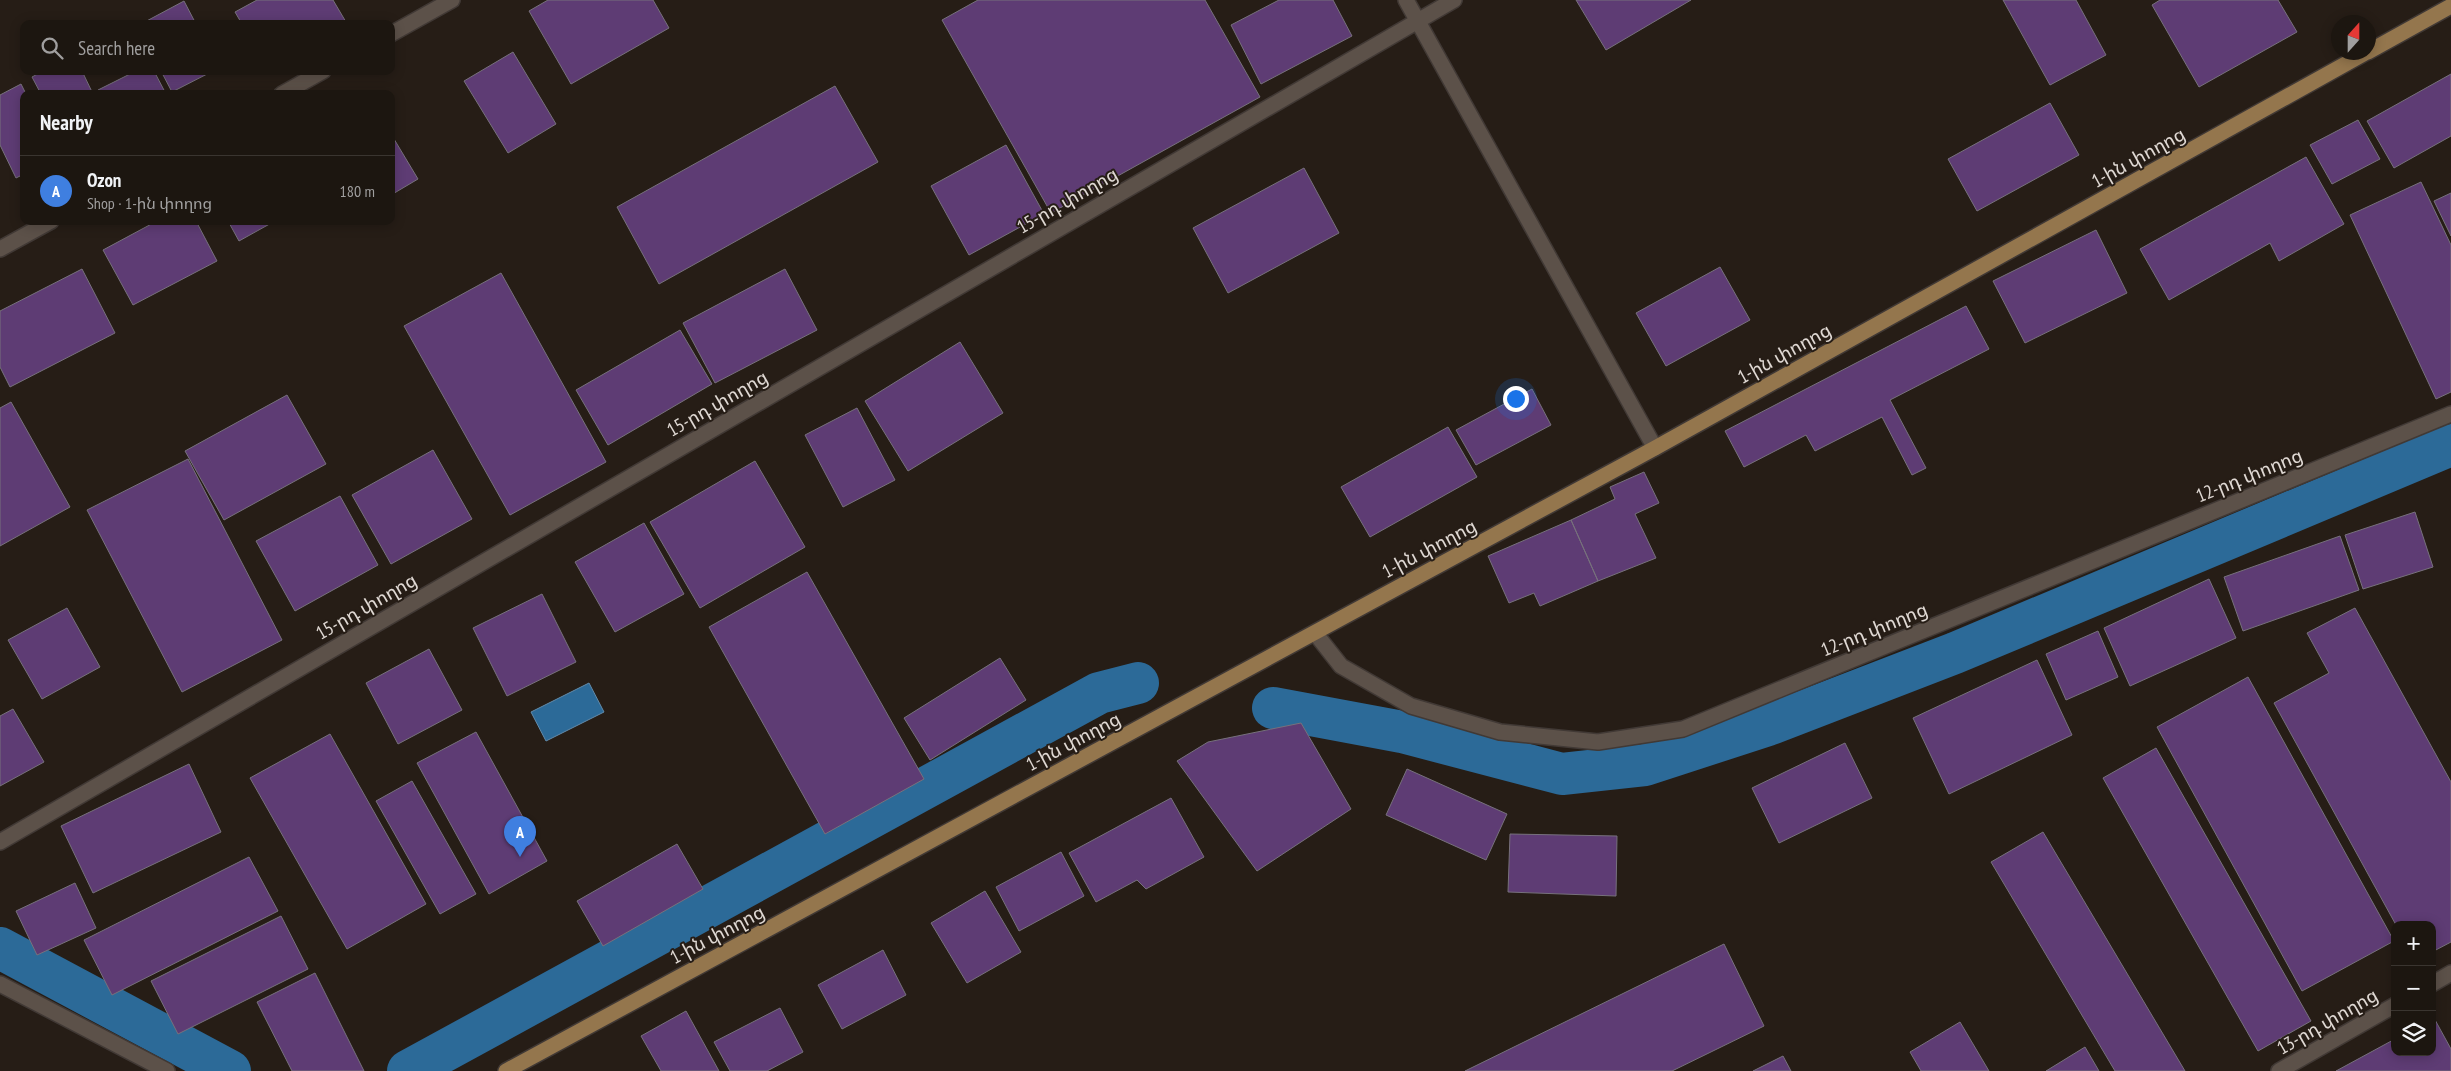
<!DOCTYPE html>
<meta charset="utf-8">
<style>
body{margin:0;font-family:"PT Sans Narrow","Noto Sans Armenian",sans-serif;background:#29231e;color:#f1f3f6}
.controls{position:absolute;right:15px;bottom:15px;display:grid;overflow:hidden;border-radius:10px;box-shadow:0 2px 12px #0003}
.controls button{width:45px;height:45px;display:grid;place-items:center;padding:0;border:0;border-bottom:1px solid #3a3530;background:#1c1610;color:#f1f3f6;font:25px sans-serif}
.compass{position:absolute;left:2331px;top:15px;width:45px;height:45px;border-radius:50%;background:#1c1610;box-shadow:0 2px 12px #0003;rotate:21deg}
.you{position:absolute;left:1515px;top:398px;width:18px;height:18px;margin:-12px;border:4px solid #fff;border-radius:50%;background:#1a73e8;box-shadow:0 0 0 8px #1a73e833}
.badge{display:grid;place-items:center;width:32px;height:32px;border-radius:50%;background:#fe8ebd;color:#fff;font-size:16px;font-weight:700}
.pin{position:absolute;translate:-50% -41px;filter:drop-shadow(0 1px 2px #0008)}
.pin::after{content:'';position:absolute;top:26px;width:18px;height:15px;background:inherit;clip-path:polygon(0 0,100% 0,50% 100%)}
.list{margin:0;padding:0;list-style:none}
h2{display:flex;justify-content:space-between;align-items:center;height:65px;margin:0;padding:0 20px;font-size:21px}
h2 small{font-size:16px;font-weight:400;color:#a09f9f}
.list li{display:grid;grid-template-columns:32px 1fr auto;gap:15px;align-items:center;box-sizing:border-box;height:70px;padding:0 20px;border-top:1px solid #3a3530}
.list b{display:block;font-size:19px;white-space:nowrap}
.list p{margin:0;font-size:16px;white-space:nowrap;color:#a09f9f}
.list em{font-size:16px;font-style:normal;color:#a09f9f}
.icon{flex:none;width:28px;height:28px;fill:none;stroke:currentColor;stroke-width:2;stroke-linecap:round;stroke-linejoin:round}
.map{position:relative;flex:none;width:2451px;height:1071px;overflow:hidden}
.search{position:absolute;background:#1c1610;box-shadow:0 2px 12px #0003;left:20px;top:20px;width:375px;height:55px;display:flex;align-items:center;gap:12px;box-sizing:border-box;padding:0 18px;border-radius:10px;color:#a09f9f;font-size:19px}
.panel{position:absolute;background:#1c1610;box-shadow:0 2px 12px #0003;left:20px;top:90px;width:375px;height:135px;border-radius:10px}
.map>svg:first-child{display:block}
</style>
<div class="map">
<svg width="2451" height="1071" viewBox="0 0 2451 1071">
<rect width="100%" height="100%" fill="#261d16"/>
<!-- water -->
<path fill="#2c6a98" stroke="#628baa" d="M 589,683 L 604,712 L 546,741 L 531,712 Z"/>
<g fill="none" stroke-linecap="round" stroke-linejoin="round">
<!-- canal -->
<path stroke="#2c6a98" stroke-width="42" d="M 1273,708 L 1402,732 L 1562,774 L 1645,765 L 1768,725 L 1955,653 L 2451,445
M 0,948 L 230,1071
M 408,1071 L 1099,693 L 1138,683"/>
</g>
<!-- building -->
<path fill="#5e3c74" stroke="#77717c" d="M 257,0 L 333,0 L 346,22 L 342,24 L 242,24 L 235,12 Z
M 548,0 L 653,0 L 669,28 L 571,84 L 529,11 Z
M 978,0 L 1205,0 L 1260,97 L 1051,213 L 942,20 Z
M 1279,0 L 1333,0 L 1352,36 L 1261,84 L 1231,25 Z
M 1576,0 L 1691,0 L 1606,50 Z
M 2003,0 L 2076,0 L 2106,55 L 2050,85 Z
M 2160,0 L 2278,0 L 2297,32 L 2199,87 L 2152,5 Z
M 184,1 L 196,24 L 141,24 Z
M 513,52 L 556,124 L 508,153 L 464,81 Z
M 43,71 L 82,71 L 93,94 L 41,94 L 32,77 Z
M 136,71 L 154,71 L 166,94 L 100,94 L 98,90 Z
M 161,71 L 213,71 L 172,92 Z
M 2451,74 L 2451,136 L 2394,168 L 2367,121 Z
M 21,84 L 26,94 L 24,94 L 24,174 L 16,178 L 0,145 L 0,95 Z
M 835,86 L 878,162 L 659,284 L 617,207 Z
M 2050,103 L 2079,155 L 1977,211 L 1948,159 Z
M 2358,120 L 2380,159 L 2332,184 L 2310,145 Z
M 391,134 L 418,179 L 391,195 Z
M 1006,145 L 1044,214 L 969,255 L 931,186 Z
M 2306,157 L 2344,224 L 2279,261 L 2270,243 L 2169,300 L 2140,249 Z
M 1304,168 L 1339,233 L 1228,293 L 1193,228 Z
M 2421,182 L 2451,245 L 2451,392 L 2436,399 L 2350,215 Z
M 2451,193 L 2451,236 L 2434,201 Z
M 157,221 L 196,221 L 217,261 L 133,305 L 103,250 Z
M 228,221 L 275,221 L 239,241 Z
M 2096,230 L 2127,293 L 2025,343 L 1993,281 Z
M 1720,267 L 1750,320 L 1666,366 L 1636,313 Z
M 82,269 L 115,333 L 10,387 L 0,367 L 0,311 Z
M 785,269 L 817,330 L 715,383 L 683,323 Z
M 501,273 L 606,462 L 510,515 L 404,326 Z
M 1966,306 L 1989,349 L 1890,400 L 1926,468 L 1912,475 L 1882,417 L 1815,451 L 1806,435 L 1744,467 L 1725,431 Z
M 680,330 L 712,384 L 608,445 L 576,390 Z
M 960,342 L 1003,413 L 908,471 L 865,401 Z
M 1532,389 L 1551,425 L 1476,465 L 1456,430 Z
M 287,395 L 326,464 L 224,520 L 185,451 Z
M 11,402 L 70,507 L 0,546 L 0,408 Z
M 857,408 L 895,480 L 843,507 L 805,435 Z
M 1448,427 L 1477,477 L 1370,537 L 1341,487 Z
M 433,450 L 472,519 L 391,564 L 352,495 Z
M 188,459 L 282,640 L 182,692 L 87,510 Z
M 755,461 L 805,547 L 700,608 L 650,522 Z
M 1644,472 L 1659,503 L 1635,514 L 1656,558 L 1598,581 L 1571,520 L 1615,499 L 1610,487 Z
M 340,496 L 378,565 L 295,611 L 256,541 Z
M 2415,512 L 2433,567 L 2363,589 L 2345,535 Z
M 1571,520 L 1598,581 L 1540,606 L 1534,593 L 1509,603 L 1488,556 Z
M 644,523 L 684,594 L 615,632 L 575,562 Z
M 2340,536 L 2359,590 L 2243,631 L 2224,577 Z
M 807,572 L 924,779 L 825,834 L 709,627 Z
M 2209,579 L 2236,638 L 2130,686 L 2104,628 Z
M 542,594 L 576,662 L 507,696 L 473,628 Z
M 67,608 L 100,667 L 42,699 L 8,640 Z
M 2355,608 L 2451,782 L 2451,942 L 2432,952 L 2432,925 L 2396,925 L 2274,703 L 2329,673 L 2307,633 Z
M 2098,631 L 2118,677 L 2066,700 L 2046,654 Z
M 429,649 L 462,710 L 398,744 L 366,683 Z
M 1000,658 L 1026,700 L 930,760 L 904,718 Z
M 2037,660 L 2072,735 L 1949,794 L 1913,718 Z
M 2248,677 L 2394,941 L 2302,991 L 2157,727 Z
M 13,709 L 44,762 L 0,786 L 0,716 Z
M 1301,723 L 1351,809 L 1257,871 L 1177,761 L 1208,742 Z
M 476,732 L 547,861 L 489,894 L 417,763 Z
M 330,734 L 426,904 L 347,949 L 250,778 Z
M 1845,743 L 1872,798 L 1779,843 L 1752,788 Z
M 2156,748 L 2311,1021 L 2258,1051 L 2103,778 Z
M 189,764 L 221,832 L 93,893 L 61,826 Z
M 1407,769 L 1507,814 L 1486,860 L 1386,815 Z
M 412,781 L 476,894 L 440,914 L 376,801 Z
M 1171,798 L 1204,857 L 1146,889 L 1137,880 L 1096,902 L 1069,853 Z
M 2043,832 L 2185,1071 L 2115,1071 L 1991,862 Z
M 1510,834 L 1617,836 L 1616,896 L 1508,892 Z
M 677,844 L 703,889 L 603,946 L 577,901 Z
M 1061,852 L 1084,896 L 1019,931 L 996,887 Z
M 249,857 L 278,911 L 112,995 L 84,940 Z
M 75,883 L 96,928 L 37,955 L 16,911 Z
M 985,891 L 1021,952 L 967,983 L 931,923 Z
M 281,916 L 308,969 L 178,1034 L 151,981 Z
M 1724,944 L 1764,1026 L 1672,1071 L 1465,1071 Z
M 883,950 L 906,995 L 842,1029 L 818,985 Z
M 315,973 L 364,1071 L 292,1071 L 257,1002 Z
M 780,1008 L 803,1052 L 767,1071 L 730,1071 L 714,1042 Z
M 686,1011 L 719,1071 L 661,1071 L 641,1036 Z
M 2434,1018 L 2451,1049 L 2451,1071 L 2336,1071 L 2395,1039 L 2395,1052 L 2432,1052 Z
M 1960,1022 L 1989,1071 L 1921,1071 L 1910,1052 Z
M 2085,1047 L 2099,1071 L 2046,1071 Z
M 1783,1056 L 1791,1071 L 1753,1071 Z"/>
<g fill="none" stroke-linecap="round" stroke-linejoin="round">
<!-- minor casing -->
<g stroke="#413935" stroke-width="18">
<path id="minor" d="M 1406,0 L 1655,448
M 391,34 L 452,0
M 282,94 L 323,71
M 0,249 L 51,221
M 1315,633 L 1341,666 L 1411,706 L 1500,732 L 1598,742 L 1683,729 L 2451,414
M 0,842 L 1454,0
M 0,984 L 167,1071
M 2432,984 L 2451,973
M 2279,1071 L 2395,1005"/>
</g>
<!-- major casing -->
<g stroke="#413935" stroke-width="18">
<path id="major" d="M 2368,52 L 2451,6
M 506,1071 L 1655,448 L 2367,52"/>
</g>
<!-- minor -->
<use href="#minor" stroke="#5c5149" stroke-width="15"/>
<!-- major -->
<use href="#major" stroke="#94764d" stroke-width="15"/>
</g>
<g text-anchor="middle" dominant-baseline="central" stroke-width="4" stroke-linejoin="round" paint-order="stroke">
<!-- street labels -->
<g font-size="19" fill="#e0d9d4" stroke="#261d16">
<text transform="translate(2138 157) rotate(-29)">1-ին փողոց</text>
<text transform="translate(1067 200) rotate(-30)">15-րդ փողոց</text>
<text transform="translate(1784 353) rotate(-29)">1-ին փողոց</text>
<text transform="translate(717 403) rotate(-30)">15-րդ փողոց</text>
<text transform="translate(2249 475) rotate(-22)">12-րդ փողոց</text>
<text transform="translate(1429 548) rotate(-28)">1-ին փողոց</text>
<text transform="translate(366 606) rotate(-30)">15-րդ փողոց</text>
<text transform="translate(1874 629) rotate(-22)">12-րդ փողոց</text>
<text transform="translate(1073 741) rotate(-28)">1-ին փողոց</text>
<text transform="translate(717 934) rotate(-28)">1-ին փողոց</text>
<text transform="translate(2327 1021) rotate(-30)">13-րդ փողոց</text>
</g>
</g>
</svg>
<div class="controls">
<button>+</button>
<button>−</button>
<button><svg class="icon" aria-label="layers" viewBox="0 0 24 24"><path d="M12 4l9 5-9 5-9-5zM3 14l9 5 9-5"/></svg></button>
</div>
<svg class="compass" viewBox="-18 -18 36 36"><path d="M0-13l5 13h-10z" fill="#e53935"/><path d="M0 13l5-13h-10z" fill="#a09f9f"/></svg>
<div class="you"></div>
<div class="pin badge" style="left:520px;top:857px;background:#3f7fe0">A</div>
<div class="search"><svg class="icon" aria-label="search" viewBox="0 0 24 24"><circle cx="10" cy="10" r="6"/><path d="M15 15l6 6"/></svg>Search here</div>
<section class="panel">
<h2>Nearby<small></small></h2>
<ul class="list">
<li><span class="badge" style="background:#3f7fe0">A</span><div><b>Ozon</b><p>Shop · 1-ին փողոց</p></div><em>180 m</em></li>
</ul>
</section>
</div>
